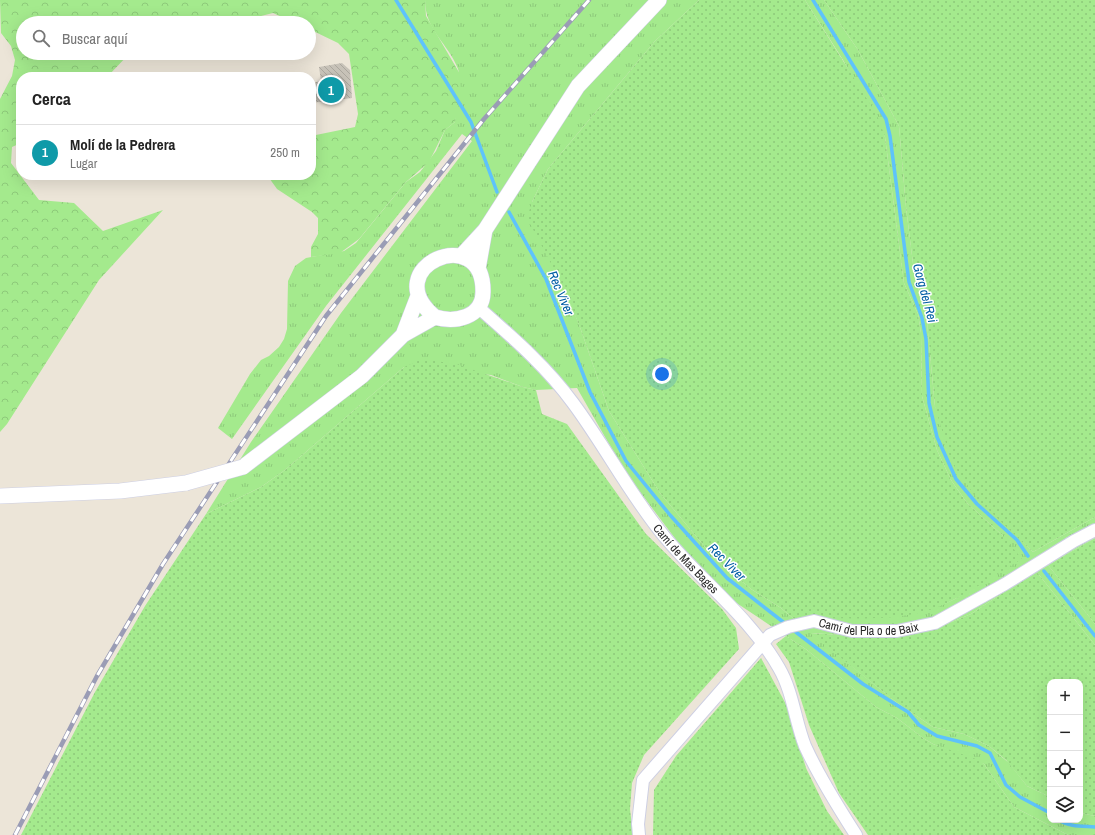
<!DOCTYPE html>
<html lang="es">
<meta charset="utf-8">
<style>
body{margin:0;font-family:"Archivo Narrow",sans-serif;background:#f2f2f2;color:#222}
.controls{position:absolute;right:12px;bottom:12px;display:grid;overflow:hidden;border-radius:8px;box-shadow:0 4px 16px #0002}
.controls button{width:36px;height:36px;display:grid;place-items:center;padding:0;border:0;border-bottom:1px solid #e0e0e0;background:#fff;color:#222;font:20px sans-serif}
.you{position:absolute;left:662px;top:374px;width:14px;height:14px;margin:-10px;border:3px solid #fff;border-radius:50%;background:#1a73e8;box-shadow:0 0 0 6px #1a73e833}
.badge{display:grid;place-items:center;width:26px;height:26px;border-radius:50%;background:#db2777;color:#fff;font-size:13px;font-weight:700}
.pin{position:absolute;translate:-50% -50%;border:2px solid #fff;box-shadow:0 1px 4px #0006}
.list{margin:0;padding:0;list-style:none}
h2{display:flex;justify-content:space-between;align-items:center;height:52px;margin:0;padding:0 16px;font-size:17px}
h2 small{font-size:13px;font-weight:400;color:#767676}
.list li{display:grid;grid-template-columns:26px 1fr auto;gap:12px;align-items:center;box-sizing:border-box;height:56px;padding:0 16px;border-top:1px solid #e0e0e0}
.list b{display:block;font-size:15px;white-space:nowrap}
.list p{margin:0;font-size:13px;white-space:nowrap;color:#767676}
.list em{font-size:13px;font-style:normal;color:#767676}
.icon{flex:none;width:22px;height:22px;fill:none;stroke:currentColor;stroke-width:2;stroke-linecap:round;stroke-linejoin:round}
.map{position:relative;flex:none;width:1095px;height:835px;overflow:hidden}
.search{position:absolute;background:#fff;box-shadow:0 4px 16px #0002;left:16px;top:16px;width:300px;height:44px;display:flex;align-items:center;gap:10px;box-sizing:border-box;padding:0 14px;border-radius:22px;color:#767676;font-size:15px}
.panel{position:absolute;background:#fff;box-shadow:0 4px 16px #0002;left:16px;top:72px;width:300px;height:108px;border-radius:16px}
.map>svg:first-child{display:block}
</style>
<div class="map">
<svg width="1095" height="835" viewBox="0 0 1095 835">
<defs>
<pattern id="grass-tufts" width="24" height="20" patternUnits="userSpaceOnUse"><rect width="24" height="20" fill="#a4ea8d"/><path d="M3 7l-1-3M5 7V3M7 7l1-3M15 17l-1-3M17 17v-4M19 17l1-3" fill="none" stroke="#8dc97a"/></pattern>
<pattern id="forest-crowns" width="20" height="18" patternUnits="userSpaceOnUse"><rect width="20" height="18" fill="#a4ea8d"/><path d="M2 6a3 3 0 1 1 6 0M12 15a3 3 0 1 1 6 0" fill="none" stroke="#8dc97a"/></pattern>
<pattern id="park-dots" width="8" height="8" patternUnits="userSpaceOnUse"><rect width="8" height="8" fill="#a4ea8d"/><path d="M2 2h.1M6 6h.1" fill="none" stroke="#8dc97a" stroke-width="1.8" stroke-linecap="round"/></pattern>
<pattern id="building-back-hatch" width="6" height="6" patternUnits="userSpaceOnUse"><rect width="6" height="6" fill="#c7c2b8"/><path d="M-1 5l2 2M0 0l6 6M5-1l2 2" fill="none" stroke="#aba79e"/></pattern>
</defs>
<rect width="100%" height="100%" fill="#ece5d8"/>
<!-- grass -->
<path fill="url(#grass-tufts)" d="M 425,0 L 699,0 L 655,41 L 548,169 L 532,202 L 581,330 L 609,411 L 660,493 L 715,559 L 751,589 L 781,608 L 794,619 C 844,616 922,623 963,594 C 972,588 996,547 1003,536 L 967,503 L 951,480 L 937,450 L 922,396 L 921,333 L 918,314 L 904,283 L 885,137 L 843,60 L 805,0 L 824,0 L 858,50 L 899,126 L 906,207 L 915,280 L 926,311 L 935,407 L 1014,533 L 1033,552 L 1095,517 L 1095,538 L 1048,565 L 1095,624 L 1095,645 L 1036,571 L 971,614 L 930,631 L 857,636 L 811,633 L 896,702 L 933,727 L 964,734 L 989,746 L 1009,763 L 1027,786 L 1050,797 L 1050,820 L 1080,820 L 1080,813 L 1095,816 L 1095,835 L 1068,835 L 1014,807 L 984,764 L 933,744 L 923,738 L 897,718 L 876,707 L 807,650 L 732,600 L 683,549 L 625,472 L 577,388 L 536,390 L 523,387 L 491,375 L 404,367 L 285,470 L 261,487 L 206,514 L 251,442 L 341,313 L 472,141 L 462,134 L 326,306 L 232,439 L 218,428 L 250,374 L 261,360 L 269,356 L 279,347 L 284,339 L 287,329 L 288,281 L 295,266 L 306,258 L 344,251 L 356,243 L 406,182 L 420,172 L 436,151 L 445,130 L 455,122 C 456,112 461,76 458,69 C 449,44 425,31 425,0 Z"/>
<!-- forest -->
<path fill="url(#forest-crowns)" d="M 0,0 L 425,0 L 426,16 L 460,74 L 461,94 L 455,122 L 445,130 L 429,162 L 406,182 L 359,239 L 340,253 L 311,257 L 311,247 L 318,234 L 318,218 L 312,212 L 277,189 L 267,175 L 311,175 L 311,136 L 355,127 L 358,114 L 349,54 L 338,43 L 309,29 L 309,23 L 295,23 L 273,13 L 233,23 L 23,23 L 23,53 L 130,53 L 107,77 L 21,77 L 21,143 L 12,147 L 11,163 L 39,200 L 74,203 L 103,231 L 163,210 L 99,280 L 7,424 L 0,432 L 0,99 L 12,76 L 15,60 L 11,46 L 1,33 Z"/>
<!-- park -->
<path fill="url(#park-dots)" d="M 699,0 L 805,0 L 877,115 L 885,137 L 904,283 L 918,314 L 921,333 L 922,396 L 937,450 L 951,480 L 967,503 L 1003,536 L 1022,559 C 996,574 970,593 943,605 C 897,625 842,616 794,619 L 781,608 L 751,589 L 715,559 L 660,493 L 609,411 L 581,330 L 565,290 L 527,218 L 532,202 L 548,169 L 655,41 Z
M 824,0 L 1095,0 L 1095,517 L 1033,552 L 977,499 L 952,463 L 935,407 L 926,311 L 915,280 L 906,207 L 899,126 L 858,50 Z
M 422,359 L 456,364 L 523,387 L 536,390 L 542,414 L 567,424 L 646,534 L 722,609 L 736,628 L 739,649 L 644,755 L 632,783 L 630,809 L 633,835 L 21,835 L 95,692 L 145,606 L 206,514 L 261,487 L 285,470 L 404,367 Z
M 1095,538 L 1095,624 L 1048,565 Z
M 1036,571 L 1095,645 L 1095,816 L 1080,813 L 1080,682 L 1050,682 L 1050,797 L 1027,786 L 1006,760 L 989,746 L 964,734 L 933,727 L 896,702 L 810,633 L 857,636 L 930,631 L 971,614 Z
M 786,636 L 807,650 L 876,707 L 897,718 L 923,738 L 933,744 L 976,759 L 984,764 L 1014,807 L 1068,835 L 868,835 L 839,793 L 809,725 L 789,662 L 776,644 Z
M 761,658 L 788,708 L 806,768 L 827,811 L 844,835 L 653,835 L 654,790 L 676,756 Z"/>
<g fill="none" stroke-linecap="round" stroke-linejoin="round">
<!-- stream -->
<path stroke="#5ec3fb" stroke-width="3.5" d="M 396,0 L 471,122 L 497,192
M 813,0 L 886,119 L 890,136 L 909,282 L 922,318 L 926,339 L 929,403 L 937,437 L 956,479 L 977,504 L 1017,540 L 1028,556
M 509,212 L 546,279 L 590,392 L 626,461 L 670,515 L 727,578 L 787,625
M 1044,571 L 1095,636
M 792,629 L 863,684 L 908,712 L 919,725 L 937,736 L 977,746 L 990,753 L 1006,785 L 1020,797 L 1050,813
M 1059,820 C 1069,827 1083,826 1095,827"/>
</g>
<!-- building -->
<path fill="url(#building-back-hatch)" d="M 342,63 L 350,70 L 352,98 L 311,103 L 311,83 L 321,81 L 319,67 Z"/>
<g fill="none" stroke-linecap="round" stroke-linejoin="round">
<!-- minor casing -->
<g stroke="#cdcfe3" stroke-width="14">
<g id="minor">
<path id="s1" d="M 478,307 C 512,337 546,366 573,403 C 605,446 630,495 664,536 C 701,581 750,617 779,668 C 793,692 795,721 805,746 C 819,777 838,807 856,835"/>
<path id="s2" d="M 639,835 L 638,824 L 643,780 L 770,635 L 788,627 L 814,621 L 852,631 L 897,631 L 935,623 L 1005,584 L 1074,541 L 1095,530"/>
</g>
</g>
<!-- tertiary casing -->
<g stroke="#cdcfe3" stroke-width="16">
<path id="tertiary" d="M 461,256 L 485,230 L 578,86 L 659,0
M 478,269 L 485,230
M 403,335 L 418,296
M 243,467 L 362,376 L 403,335 L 435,317 C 454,323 483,318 483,292 C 484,221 375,267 435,317
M 0,496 L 120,491 L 186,483"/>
</g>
<!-- minor -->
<use href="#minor" stroke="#fff" stroke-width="12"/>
<!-- tertiary -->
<use href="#tertiary" stroke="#fff" stroke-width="15"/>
<!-- rail casing -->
<g stroke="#9a9cb5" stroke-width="4.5">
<path id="rail" d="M 15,835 L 97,676 L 163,564 L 326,316 L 484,119 L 589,0"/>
</g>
<!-- rail -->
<use href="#rail" stroke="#fff" stroke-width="3" stroke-dasharray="9" stroke-linecap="butt"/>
<!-- tertiary-bridge casing -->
<g stroke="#cdcfe3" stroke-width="16" stroke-linecap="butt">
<path id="tertiary-bridge" d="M 186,483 L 243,467"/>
</g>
<!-- tertiary-bridge -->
<use href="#tertiary-bridge" stroke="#fff" stroke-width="15"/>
</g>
<g text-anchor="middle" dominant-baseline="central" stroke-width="3" stroke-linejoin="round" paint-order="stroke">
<!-- street labels -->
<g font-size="12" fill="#282828" stroke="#fff">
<text stroke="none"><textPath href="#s1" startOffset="328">Camí de Mas Bages</textPath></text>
<text stroke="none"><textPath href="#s2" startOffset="350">Camí del Pla o de Baix</textPath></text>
</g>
<!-- water labels -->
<g font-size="13" font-style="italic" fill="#005da4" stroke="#fff">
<text transform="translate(561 293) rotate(67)">Rec Viver</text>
<text transform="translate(925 293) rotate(75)">Gorg del Rei</text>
<text transform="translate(727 562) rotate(45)">Rec Viver</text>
</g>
</g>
</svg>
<div class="controls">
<button>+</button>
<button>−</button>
<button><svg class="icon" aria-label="locate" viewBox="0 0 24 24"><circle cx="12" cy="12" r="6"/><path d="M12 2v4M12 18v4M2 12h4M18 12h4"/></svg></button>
<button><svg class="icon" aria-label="layers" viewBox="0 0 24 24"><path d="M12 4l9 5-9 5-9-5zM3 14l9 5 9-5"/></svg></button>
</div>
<div class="you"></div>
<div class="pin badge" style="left:331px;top:90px;background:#0f9aa8">1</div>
<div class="search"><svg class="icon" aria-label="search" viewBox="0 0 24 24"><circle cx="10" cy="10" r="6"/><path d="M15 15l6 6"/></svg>Buscar aquí</div>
<section class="panel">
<h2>Cerca<small></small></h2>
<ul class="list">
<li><span class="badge" style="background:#0f9aa8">1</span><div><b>Molí de la Pedrera</b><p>Lugar</p></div><em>250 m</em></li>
</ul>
</section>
</div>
